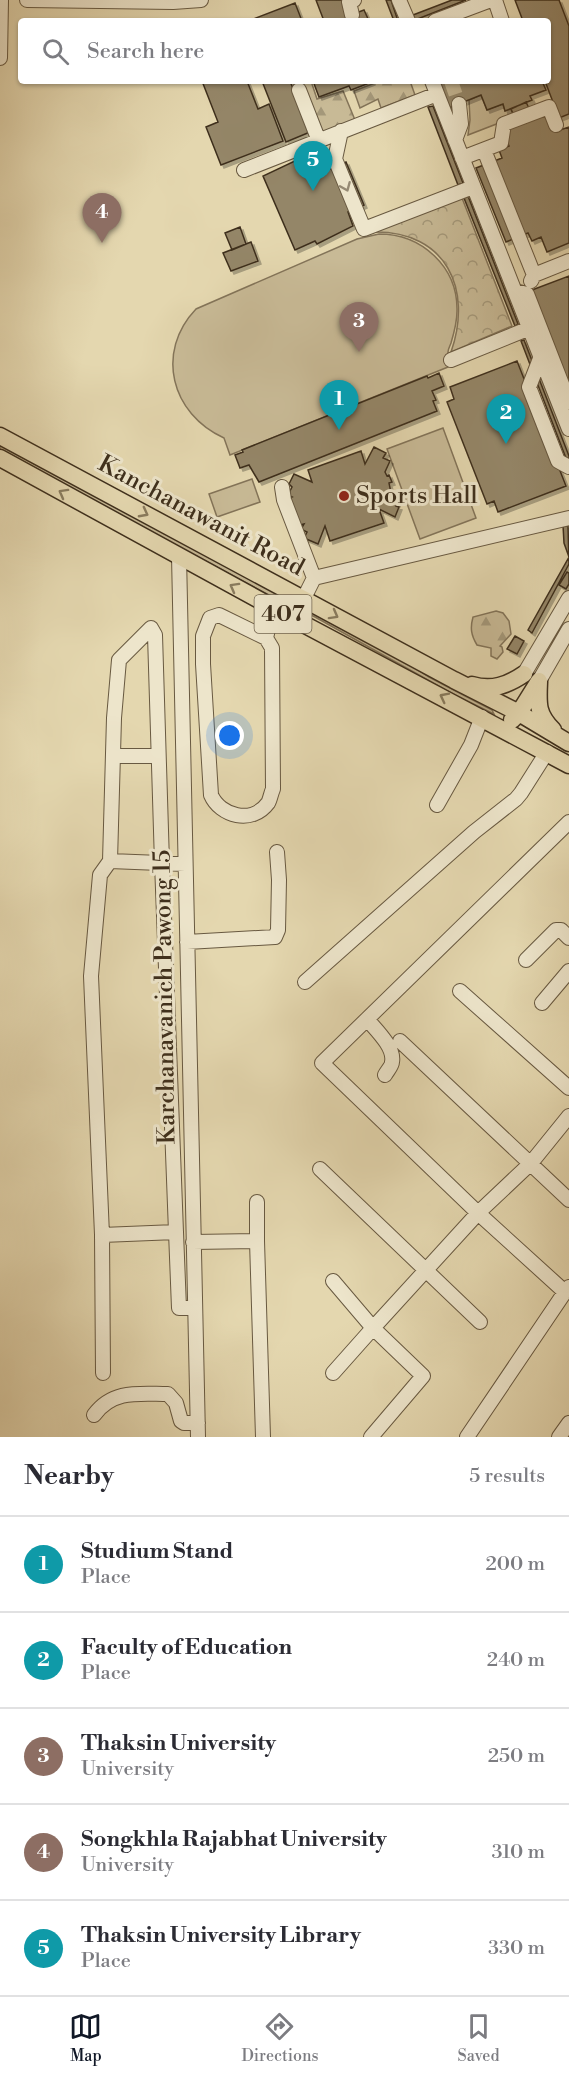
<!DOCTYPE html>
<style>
body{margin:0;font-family:"Libre Bodoni",serif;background:#f7f7f7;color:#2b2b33}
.you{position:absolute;left:230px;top:736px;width:21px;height:21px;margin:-15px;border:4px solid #fff;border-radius:50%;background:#1a73e8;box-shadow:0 0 0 9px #1a73e833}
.badge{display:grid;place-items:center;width:39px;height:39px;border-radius:50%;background:#111827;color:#fff;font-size:20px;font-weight:700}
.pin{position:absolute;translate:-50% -50px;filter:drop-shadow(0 2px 3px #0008)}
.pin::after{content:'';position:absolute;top:32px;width:21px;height:18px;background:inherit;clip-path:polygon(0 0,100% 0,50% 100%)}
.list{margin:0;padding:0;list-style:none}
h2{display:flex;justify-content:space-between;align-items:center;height:78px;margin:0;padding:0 24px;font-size:26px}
h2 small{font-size:20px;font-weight:400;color:#7c7c81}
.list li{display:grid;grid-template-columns:39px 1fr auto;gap:18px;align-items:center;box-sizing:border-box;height:96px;padding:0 24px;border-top:2px solid #e1e1e2}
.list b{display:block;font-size:22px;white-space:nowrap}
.list p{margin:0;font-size:20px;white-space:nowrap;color:#7c7c81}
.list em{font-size:20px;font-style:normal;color:#7c7c81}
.icon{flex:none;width:33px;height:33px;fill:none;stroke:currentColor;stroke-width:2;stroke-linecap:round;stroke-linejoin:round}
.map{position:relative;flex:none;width:569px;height:1437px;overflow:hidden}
.search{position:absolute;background:#fff;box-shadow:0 2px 4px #0004;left:18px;right:18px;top:18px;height:66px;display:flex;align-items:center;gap:15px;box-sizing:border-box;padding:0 21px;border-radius:6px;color:#7c7c81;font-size:22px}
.sheet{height:558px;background:#fff}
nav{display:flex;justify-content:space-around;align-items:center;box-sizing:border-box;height:84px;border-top:2px solid #e1e1e2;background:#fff;font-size:16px;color:#7c7c81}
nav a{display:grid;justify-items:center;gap:3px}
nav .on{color:#111827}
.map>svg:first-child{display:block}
</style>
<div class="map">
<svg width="569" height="1437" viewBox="0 0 569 1437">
<defs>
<pattern id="forest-firs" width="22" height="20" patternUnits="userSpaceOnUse" patternTransform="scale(1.5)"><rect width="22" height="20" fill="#c8ba96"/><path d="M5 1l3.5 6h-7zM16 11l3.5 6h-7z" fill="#a4987a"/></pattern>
<pattern id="park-crowns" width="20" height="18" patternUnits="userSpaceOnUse" patternTransform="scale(1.5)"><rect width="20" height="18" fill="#c8ba96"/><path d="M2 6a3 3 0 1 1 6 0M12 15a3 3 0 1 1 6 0" fill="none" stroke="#a4987a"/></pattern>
<filter id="shadow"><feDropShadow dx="3" dy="3" stdDeviation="0" flood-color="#0004"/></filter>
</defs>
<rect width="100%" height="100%" fill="#e4d7af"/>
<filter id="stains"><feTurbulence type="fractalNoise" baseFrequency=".00333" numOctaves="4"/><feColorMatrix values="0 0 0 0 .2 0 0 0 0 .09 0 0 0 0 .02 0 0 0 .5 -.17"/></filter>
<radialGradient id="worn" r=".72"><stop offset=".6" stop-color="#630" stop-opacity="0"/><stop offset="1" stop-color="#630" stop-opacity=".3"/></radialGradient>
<!-- green -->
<path fill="#c8ba96" stroke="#837459" stroke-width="1.5" d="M 481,95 L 487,110 L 503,104 L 505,111 L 511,109 L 513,114 L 499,123 L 468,135 L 470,120 L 469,100 Z
M 379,234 C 422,234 458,267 457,311 C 457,322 454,333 451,343 C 450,346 448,349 448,352 C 448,356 452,362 453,365 L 230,455 L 224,438 C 171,414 155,352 196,309 L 357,239 Z
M 443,428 L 476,518 L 420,539 L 387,449 Z
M 0,445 L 403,660 L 429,677 L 492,710 L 494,714 L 453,694 L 315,617 L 267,594 L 0,451 Z
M 252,479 L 260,502 L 217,517 L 209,494 Z"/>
<!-- forest -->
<path fill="url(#forest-firs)" stroke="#837459" stroke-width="1.5" d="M 299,81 L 311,81 L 317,99 L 343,91 L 355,120 L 320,133 Z
M 375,81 L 410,81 L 415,95 L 381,108 L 378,99 L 360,108 L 354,91 L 375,83 Z
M 496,611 L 503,613 L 509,621 L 511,634 L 500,646 L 502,647 L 503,652 L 497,659 L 491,656 L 491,648 L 477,645 C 471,635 470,628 473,617 Z"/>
<!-- park -->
<path fill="url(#park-crowns)" stroke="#837459" stroke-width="1.5" d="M 462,198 L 512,326 L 451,352 C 473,289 446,231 374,232 Z"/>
<!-- building -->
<path fill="#948668" stroke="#3e2f1c" stroke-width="1.5" filter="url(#shadow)" d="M 316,0 L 342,0 L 348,16 L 364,10 L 369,21 L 324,21 Z
M 386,0 L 391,0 L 398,21 L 394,21 Z
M 452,0 L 466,0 L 415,20 L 413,15 Z
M 515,0 L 559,0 L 569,26 L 569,114 L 559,118 L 545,81 L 548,81 L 548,21 L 523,21 Z
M 295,3 L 302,21 L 248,21 Z
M 202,81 L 247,81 L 258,109 L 269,104 L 283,141 L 221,165 L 206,127 L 218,122 Z
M 262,81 L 290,81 L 310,132 L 286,142 Z
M 313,81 L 372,81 L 372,82 L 351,90 L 349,86 L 319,97 Z
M 442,81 L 542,81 L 546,90 L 530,96 L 532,100 L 505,111 L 503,104 L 487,110 L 481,95 L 449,108 L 439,82 Z
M 526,102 L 534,119 L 518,125 L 511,109 Z
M 433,106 L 463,183 L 458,185 L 428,107 Z
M 547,114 L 558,124 L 560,130 L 569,127 L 569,243 L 547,252 L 541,237 L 532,241 L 528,233 L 506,242 L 476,168 L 502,158 L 499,150 L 509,146 L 503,131 Z
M 323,152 L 330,169 L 346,162 L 364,205 L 348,212 L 353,226 L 317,244 L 315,241 L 295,250 L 263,176 L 299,159 L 300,162 Z
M 468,196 L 518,324 L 515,326 L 464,198 Z
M 240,227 L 246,244 L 232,250 L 225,233 Z
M 251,242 L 258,261 L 231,271 L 223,253 Z
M 569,276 L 569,398 L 532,290 Z
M 524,340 L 569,456 L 569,466 L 521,341 Z
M 517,361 L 566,486 L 498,512 L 494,501 L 487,504 L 447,402 L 454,399 L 450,387 Z
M 439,373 L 444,386 L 432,391 L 436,400 L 433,401 L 437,411 L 259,482 L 249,465 L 240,468 L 235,455 L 243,452 L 242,450 L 427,376 L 428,378 Z
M 374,447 L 386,453 L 383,458 L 390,461 L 385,472 L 387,476 L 389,475 L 392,482 L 389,483 L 391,493 L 400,497 L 396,506 L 399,507 L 395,517 L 379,509 L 384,523 L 330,541 L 325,526 L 318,544 L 304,538 L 307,532 L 301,529 L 304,524 L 296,526 L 287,499 L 292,497 L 288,495 L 292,487 L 289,484 L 294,474 L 312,482 L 308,470 L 361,451 L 365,464 Z
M 563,525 L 568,526 L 569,564 L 532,633 L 528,630 L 569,557 L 564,543 Z
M 567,572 L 569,573 L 569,584 L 566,589 L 559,585 Z
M 515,636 L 524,641 L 517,654 L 507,649 Z"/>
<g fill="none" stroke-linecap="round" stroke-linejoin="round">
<!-- minor-tunnel -->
<path stroke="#c3b592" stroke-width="14" stroke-dasharray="14 7" stroke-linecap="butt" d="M 451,81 L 459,104"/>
<!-- minor casing -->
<g stroke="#685941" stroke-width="16">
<path id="minor" d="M 27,0 L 173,2 L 201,0
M 399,0 L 408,21
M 495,0 L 502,21
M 352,15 L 349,2 L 354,0
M 435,21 L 491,0
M 0,58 L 1,0
M 432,81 L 569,429
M 299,90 L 319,141
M 341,131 L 335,159 L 364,229 L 473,187
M 455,140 L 461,124 L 459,104
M 484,150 L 534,275
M 462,158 L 501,143 L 504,124 L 549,107 L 556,125
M 244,170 L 437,94
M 531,281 L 534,275 L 569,261
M 515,291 L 527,294 L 569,402
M 541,356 L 529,387 L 558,461 L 569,467
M 451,360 L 530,328
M 282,487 L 284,500 L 314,578
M 179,556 L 198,1437
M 304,598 L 314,578 L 569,518
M 266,638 L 219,615 L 210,618 L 203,636 L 203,664 L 211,795 C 220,816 252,825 268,803 C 270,800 271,793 273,789 L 272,648 L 266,638 L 268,629 L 280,612
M 524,674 L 569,598
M 539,681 L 569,629
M 113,756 L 158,756
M 437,805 L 471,745 L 482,717
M 569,822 L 322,1063 L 478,1213 L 565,1292 L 569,1287
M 110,861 L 185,864
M 187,942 L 275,937 L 278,930 L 279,880 L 277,852
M 526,960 L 556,930 L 561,930 L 569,938
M 305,982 L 474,832 L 516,799 L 521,793 L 547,752
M 460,991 L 569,1088
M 542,1003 L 569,971
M 367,1019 C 375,1029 395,1047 392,1062 C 392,1066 387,1071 385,1075
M 400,1041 L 569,1200
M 320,1169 L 480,1322
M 257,1202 L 257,1241
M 102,1235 L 176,1232 L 179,1308 L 195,1308
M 193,1242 L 257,1241 L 263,1437
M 333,1281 L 373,1328 L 478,1213 L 531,1163 L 569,1116
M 103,1373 L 102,1235 L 91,976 L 100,875 L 110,861 L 114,718 L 119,660 L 151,628 L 155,635 L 162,863 L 176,1232
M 333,1373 L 373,1328 L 423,1376 L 371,1437
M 94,1415 C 113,1389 140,1394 168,1394 L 176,1403 L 181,1421 L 184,1423 L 198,1423
M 467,1437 L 565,1292
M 559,1437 L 569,1423"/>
</g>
<!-- major casing -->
<g stroke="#3e2f1c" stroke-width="19">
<path id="major" d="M 0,436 L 454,680 L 519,713 L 569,743
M 0,458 L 294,619 L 569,765
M 539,682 C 538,704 537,714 553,730
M 472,685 C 492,691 508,685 524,674
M 512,720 L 519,713 L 539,681"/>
</g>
<!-- minor -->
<use href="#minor" stroke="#ede5cb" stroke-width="14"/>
<!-- major -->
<use href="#major" stroke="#e4d7af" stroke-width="16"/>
</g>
<!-- one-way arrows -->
<defs><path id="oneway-chevron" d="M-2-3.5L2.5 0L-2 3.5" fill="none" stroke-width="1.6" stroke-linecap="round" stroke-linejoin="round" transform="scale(1.5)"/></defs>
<use stroke="#968a74" href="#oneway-chevron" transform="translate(346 187) rotate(67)"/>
<g stroke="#897b5e">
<use href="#oneway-chevron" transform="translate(63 493) rotate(-151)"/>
<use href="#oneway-chevron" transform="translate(144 513) rotate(28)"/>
<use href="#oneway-chevron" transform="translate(234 587) rotate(-151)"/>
<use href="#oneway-chevron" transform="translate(334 615) rotate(29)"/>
<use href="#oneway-chevron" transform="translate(444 697) rotate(-153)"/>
</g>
<!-- markers -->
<circle fill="#8f2418" stroke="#ede5cb" stroke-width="2" cx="344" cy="496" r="6"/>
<g text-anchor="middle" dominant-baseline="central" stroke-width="6" stroke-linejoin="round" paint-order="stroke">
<!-- shield labels -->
<rect fill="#ede5cb" stroke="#726650" stroke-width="1.5" x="254.5" y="595" width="57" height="38" rx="4.5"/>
<g font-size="22" font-weight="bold" fill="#3e2f1c">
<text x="283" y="614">407</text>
</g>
<!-- poi labels -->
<g font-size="24" fill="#3e2f1c" stroke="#ede5cb" text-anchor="start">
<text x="356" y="496">Sports Hall</text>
</g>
<!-- street labels -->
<g font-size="24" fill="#3e2f1c" stroke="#ede5cb">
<text transform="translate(201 516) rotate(28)">Kanchanawanit Road</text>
<text transform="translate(165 997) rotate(-91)">Karchanavanich Pawong 15</text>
</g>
</g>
<rect width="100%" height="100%" filter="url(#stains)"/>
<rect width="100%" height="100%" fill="url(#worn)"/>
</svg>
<div class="you"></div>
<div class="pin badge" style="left:339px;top:430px;background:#0f9aa8">1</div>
<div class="pin badge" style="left:506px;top:444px;background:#0f9aa8">2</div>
<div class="pin badge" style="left:359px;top:352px;background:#8d6e63">3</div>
<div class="pin badge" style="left:102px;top:243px;background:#8d6e63">4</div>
<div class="pin badge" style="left:313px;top:191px;background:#0f9aa8">5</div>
<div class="search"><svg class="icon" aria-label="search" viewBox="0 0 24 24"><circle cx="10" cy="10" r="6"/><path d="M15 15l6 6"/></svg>Search here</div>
</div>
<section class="sheet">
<h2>Nearby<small>5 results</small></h2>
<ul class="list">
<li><span class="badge" style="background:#0f9aa8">1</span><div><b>Studium Stand</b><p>Place</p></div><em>200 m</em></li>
<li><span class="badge" style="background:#0f9aa8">2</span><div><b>Faculty of Education</b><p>Place</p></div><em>240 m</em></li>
<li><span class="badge" style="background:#8d6e63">3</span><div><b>Thaksin University</b><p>University</p></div><em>250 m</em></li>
<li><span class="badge" style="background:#8d6e63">4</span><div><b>Songkhla Rajabhat University</b><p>University</p></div><em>310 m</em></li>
<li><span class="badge" style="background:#0f9aa8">5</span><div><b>Thaksin University Library</b><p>Place</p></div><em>330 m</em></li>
</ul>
</section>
<nav>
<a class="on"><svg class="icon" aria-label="map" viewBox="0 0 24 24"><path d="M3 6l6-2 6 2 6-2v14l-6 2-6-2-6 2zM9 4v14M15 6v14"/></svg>Map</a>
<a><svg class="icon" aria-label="directions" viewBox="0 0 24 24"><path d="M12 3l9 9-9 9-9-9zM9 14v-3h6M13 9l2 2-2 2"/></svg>Directions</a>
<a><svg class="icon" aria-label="saved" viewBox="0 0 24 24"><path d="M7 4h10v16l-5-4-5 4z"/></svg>Saved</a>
</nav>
